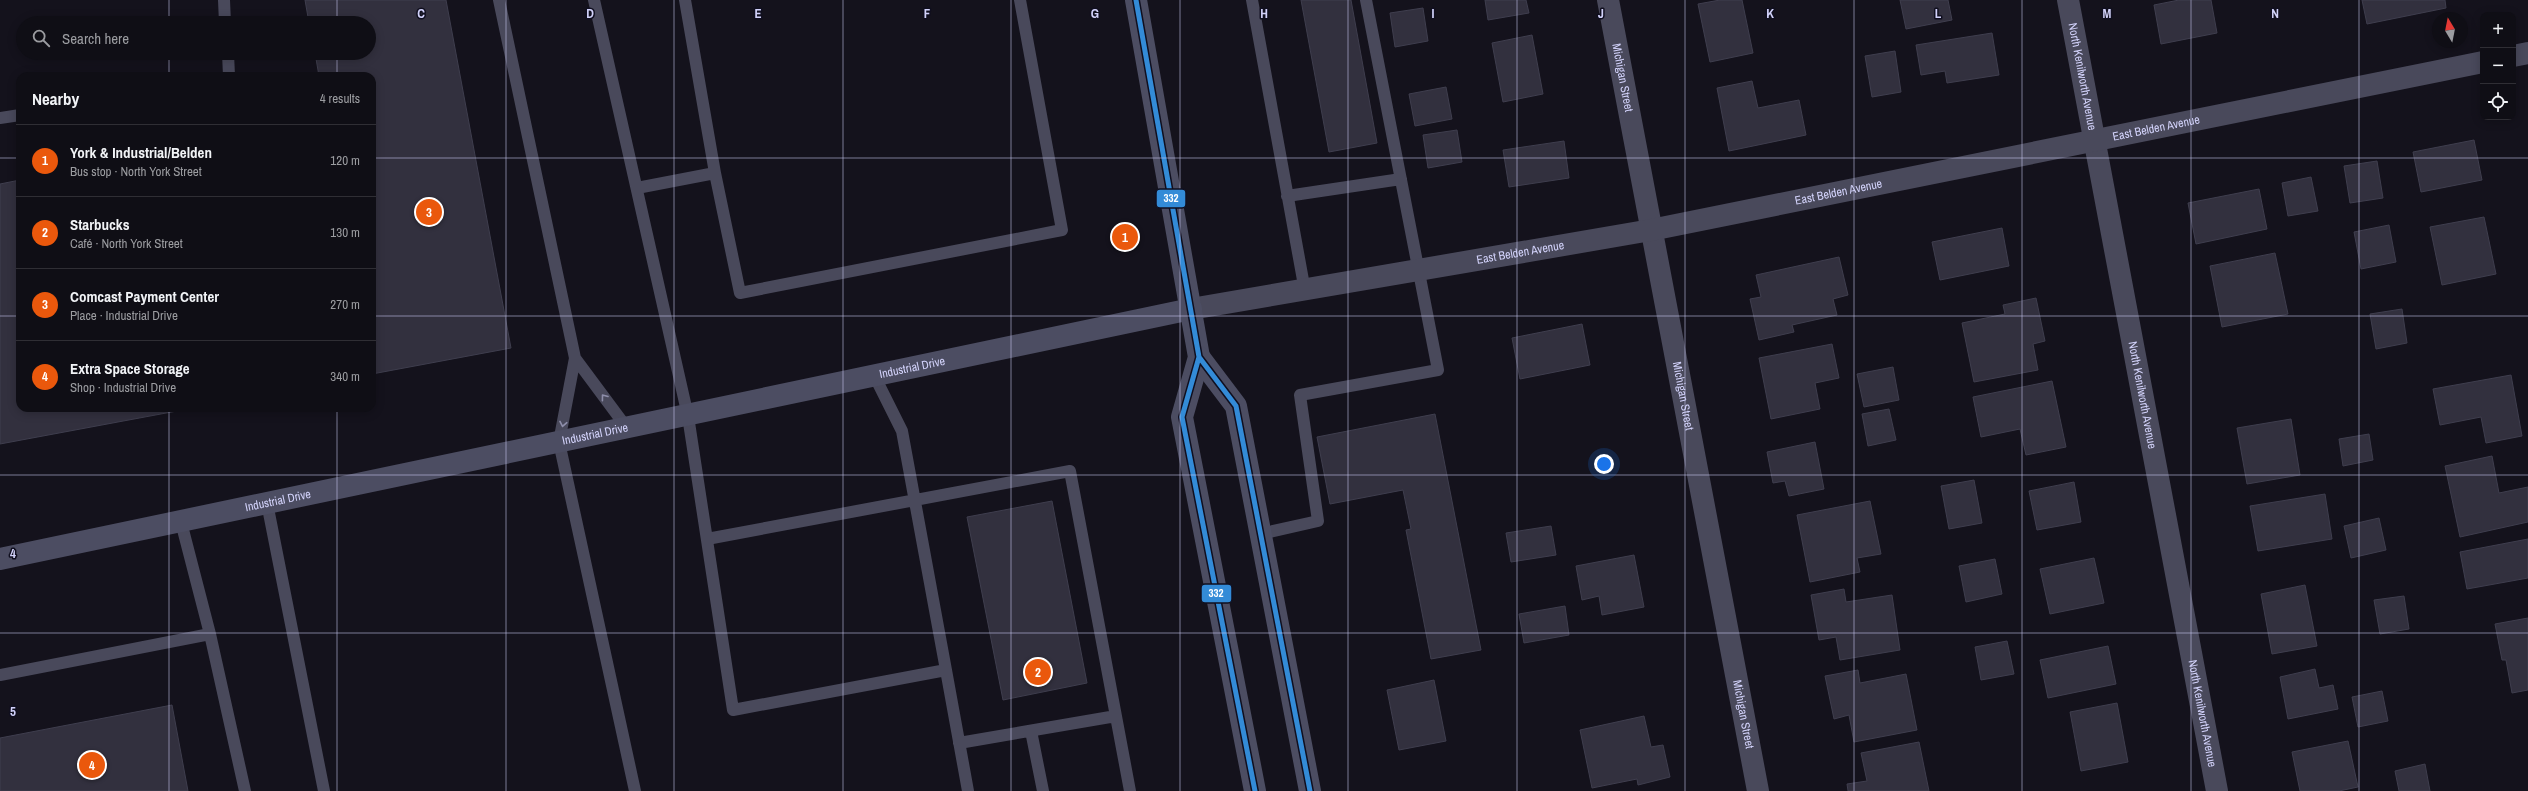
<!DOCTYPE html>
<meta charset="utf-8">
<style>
body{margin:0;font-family:"Archivo Narrow",sans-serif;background:#1d1c22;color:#f1f3f6}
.controls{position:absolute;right:12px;top:12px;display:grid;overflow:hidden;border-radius:8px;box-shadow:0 2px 10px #0003}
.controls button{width:36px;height:36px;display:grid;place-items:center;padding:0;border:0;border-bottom:1px solid #2f2e34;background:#0f0e15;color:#f1f3f6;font:20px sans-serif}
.compass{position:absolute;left:2432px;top:12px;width:36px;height:36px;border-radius:50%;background:#0f0e15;box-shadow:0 2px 10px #0003;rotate:350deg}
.you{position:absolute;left:1604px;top:464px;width:14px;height:14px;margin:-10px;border:3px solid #fff;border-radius:50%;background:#1a73e8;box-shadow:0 0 0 6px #1a73e833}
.badge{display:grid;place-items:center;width:26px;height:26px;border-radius:50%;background:#ea580c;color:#fff;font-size:13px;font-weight:700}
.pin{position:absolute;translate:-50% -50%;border:2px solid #fff;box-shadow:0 1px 4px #0006}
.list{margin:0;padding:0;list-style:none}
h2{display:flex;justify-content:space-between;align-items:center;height:52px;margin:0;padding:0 16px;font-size:17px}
h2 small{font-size:13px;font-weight:400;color:#9b9ca0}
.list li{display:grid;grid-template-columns:26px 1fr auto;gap:12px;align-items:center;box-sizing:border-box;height:72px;padding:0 16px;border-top:1px solid #2f2e34}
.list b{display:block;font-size:15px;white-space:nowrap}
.list p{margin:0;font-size:13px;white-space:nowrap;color:#9b9ca0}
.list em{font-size:13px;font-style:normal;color:#9b9ca0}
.icon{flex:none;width:22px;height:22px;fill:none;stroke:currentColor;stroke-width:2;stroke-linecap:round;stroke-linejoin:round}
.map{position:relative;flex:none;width:2528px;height:791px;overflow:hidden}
.search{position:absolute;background:#0f0e15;box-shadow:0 2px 10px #0003;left:16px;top:16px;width:360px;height:44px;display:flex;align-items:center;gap:10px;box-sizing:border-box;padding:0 14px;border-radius:22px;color:#9b9ca0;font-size:15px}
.panel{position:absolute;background:#0f0e15;box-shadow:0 2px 10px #0003;left:16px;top:72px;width:360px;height:340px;border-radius:12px}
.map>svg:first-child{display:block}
</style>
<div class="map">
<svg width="2528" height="791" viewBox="0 0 2528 791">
<rect width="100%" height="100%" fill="#14121c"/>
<!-- building -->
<path fill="#32303e" stroke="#3f3e4e" d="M 305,0 L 446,0 L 511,348 L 372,374 L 372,76 L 319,76 L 315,53 L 369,53 L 369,23 L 309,23 Z
M 1301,0 L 1351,0 L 1377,143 L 1329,152 Z
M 1485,0 L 1526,0 L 1529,13 L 1488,20 Z
M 1720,0 L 1742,0 L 1753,53 L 1710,62 L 1698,4 Z
M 1900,0 L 1948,0 L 1952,20 L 1906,29 Z
M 2179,0 L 2211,0 L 2217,33 L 2161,44 L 2154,5 Z
M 2362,0 L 2445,0 L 2446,8 L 2367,24 Z
M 1423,8 L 1428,41 L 1395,47 L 1390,13 Z
M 1992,33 L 1999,75 L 1947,83 L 1945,71 L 1921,75 L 1916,45 Z
M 1532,35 L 1543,94 L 1503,102 L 1492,43 Z
M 1895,51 L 1901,92 L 1872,97 L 1865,56 Z
M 1752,81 L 1758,108 L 1799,100 L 1806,135 L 1729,151 L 1717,88 Z
M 1446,87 L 1452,119 L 1415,126 L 1409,94 Z
M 1457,130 L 1462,162 L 1428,168 L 1423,135 Z
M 2474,140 L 2482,180 L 2421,192 L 2413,152 Z
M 1564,141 L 1569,178 L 1509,187 L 1503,150 Z
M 2377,161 L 2383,198 L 2350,203 L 2344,166 Z
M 2311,177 L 2318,211 L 2288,216 L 2282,183 Z
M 20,180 L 20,408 L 193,408 L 0,444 L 0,184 Z
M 2259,189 L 2267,229 L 2196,244 L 2188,203 Z
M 2484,217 L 2496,274 L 2442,285 L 2430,227 Z
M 2389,225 L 2396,262 L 2361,269 L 2354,232 Z
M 2002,228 L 2009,266 L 1940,280 L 1932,242 Z
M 2275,253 L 2288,314 L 2222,327 L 2210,266 Z
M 1839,257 L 1848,295 L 1833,299 L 1837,315 L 1792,325 L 1794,332 L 1759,340 L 1750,299 L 1761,297 L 1756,275 Z
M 2036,298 L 2045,341 L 2033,344 L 2038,370 L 1974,382 L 1962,323 L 2005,314 L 2003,305 Z
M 2402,309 L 2407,343 L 2376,349 L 2370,314 Z
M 1582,324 L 1590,365 L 1520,379 L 1512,338 Z
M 1832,344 L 1839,378 L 1815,383 L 1820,409 L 1771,419 L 1759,358 Z
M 1893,367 L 1899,400 L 1864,407 L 1857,374 Z
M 2511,375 L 2522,436 L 2486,443 L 2481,417 L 2440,425 L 2433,389 Z
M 2052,381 L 2066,447 L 2026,455 L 2020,429 L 1981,437 L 1973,397 Z
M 1889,409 L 1896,440 L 1868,446 L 1862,414 Z
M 1435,414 L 1481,650 L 1431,659 L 1406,530 L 1411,529 L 1403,490 L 1330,504 L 1317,437 Z
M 2291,419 L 2300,475 L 2247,484 L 2237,428 Z
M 2369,434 L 2373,460 L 2343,466 L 2339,439 Z
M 1815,442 L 1824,489 L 1789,496 L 1785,481 L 1773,483 L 1767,452 Z
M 2492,456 L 2499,493 L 2528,487 L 2528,522 L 2460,537 L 2445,466 Z
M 1974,480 L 1982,523 L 1949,529 L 1941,486 Z
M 2074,482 L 2081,522 L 2037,530 L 2029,491 Z
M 2325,494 L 2332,539 L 2258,551 L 2250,506 Z
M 1052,501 L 1087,683 L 1003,700 L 967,517 Z
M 1870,501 L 1881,554 L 1857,558 L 1860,572 L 1810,582 L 1797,515 Z
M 2379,518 L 2386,550 L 2351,558 L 2344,526 Z
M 1551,526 L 1556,555 L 1511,562 L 1506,533 Z
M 2528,539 L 2528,578 L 2467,589 L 2460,552 Z
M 1634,555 L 1644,607 L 1602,615 L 1599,596 L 1582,600 L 1576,566 Z
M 2094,558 L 2104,603 L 2050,614 L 2040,569 Z
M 1995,559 L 2002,594 L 1966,602 L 1959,566 Z
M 2305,585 L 2317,646 L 2272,654 L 2261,594 Z
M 1844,589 L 1846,602 L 1892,595 L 1900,650 L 1840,660 L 1836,637 L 1819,640 L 1811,595 Z
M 2404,596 L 2409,629 L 2380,634 L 2374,600 Z
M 1565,606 L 1569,635 L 1524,643 L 1519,614 Z
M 2528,618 L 2528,690 L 2512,693 L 2506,660 L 2502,660 L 2495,624 Z
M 2007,641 L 2014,674 L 1981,680 L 1975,647 Z
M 2108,646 L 2116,684 L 2048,698 L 2040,660 Z
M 2315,669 L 2319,688 L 2333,685 L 2338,709 L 2288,719 L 2280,677 Z
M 1858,670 L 1860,683 L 1906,674 L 1917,730 L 1854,742 L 1849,715 L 1834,719 L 1825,676 Z
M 1434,680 L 1446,741 L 1399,750 L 1387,690 Z
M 2382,691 L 2388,721 L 2358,727 L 2352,697 Z
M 2117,703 L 2128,762 L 2081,771 L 2070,712 Z
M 172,705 L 188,791 L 0,791 L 0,738 Z
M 1644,716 L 1651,747 L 1663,745 L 1670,777 L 1638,785 L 1637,779 L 1592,788 L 1580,730 Z
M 2348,741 L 2358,787 L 2339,791 L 2300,791 L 2292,752 Z
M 1919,742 L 1929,791 L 1848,791 L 1847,784 L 1867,781 L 1861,753 Z
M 2425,764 L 2430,791 L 2399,791 L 2395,771 Z"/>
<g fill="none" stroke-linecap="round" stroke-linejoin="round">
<!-- lane -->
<path stroke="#49495b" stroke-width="12" d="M 224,0 L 225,23
M 499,0 L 575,358 L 559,442 L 635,791
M 594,0 L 688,416 L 733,710 L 946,670 L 902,431 L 875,377
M 685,0 L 715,173 L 740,293 L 1062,230 L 1020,0
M 1252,0 L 1305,291
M 228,53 L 229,76
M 0,118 L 20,115
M 637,188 L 715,173
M 1287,196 L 1401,179
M 575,358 L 627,428
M 267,503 L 324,791
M 181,522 L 210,634 L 245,791
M 1260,534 L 1318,521 L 1300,395 L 1438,370 L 1366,0
M 707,539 L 1070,471 L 1130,791
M 946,670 L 968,791
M 0,675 L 210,634
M 1031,731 L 1043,791
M 959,743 L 1116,716"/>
<!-- street -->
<g stroke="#49495b" stroke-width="22">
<path id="s1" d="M 1608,0 L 1758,791"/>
<path id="s2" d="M 2068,0 L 2217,791"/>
<path d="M 2513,56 L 2528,53"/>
<path id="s3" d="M 1191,309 L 1651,230 L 2483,62"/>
</g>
<!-- secondary -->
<g stroke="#4c4d62" stroke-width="22">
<path d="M 1136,0 L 1199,357 L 1182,417 L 1255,791"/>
<path d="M 1199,357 L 1236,406 L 1310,791"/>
<path id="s4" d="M 0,559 L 1191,309"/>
</g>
<!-- bus-1 casing -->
<g stroke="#100f1f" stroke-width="8">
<path id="bus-1" d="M 1136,0 L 1199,357 L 1182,417 L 1255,791
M 1199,357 L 1236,406 L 1310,791"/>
</g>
<!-- bus-1 -->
<use href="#bus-1" stroke="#338bd7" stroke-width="5"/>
</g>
<!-- one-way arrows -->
<defs><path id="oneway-chevron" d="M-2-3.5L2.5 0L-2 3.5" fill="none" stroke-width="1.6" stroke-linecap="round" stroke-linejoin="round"/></defs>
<g stroke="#8e8eaa">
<use href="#oneway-chevron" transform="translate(604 397) rotate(-127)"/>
<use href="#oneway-chevron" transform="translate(563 424) rotate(101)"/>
</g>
<!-- grid -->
<path fill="none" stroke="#d2d2fa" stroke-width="1" stroke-opacity="0.55" d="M 169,0 L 169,23M 337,0 L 337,23M 506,0 L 506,791M 674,0 L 674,791M 843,0 L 843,791M 1011,0 L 1011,791M 1180,0 L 1180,791M 1348,0 L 1348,791M 1517,0 L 1517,791M 1685,0 L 1685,791M 1854,0 L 1854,791M 2022,0 L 2022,791M 2191,0 L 2191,791M 2359,0 L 2359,791M 169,53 L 169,76M 337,53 L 337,76M 0,158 L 20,158M 372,158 L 2528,158M 0,316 L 20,316M 372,316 L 2528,316M 169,408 L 169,791M 337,408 L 337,791M 0,475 L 2528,475M 0,633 L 2528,633"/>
<g text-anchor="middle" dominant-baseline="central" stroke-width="3" stroke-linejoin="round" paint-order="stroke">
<!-- street labels -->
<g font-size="12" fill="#d2d2fa" stroke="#100f1f">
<text stroke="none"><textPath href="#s1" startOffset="79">Michigan Street</textPath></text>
<text stroke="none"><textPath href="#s2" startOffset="78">North Kenilworth Avenue</textPath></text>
<text stroke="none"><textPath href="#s3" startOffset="982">East Belden Avenue</textPath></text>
<text stroke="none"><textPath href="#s3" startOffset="658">East Belden Avenue</textPath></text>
<text stroke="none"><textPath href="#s3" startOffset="334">East Belden Avenue</textPath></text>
<text stroke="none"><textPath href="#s4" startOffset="932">Industrial Drive</textPath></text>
<text stroke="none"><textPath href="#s1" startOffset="403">Michigan Street</textPath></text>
<text stroke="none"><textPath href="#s2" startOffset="402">North Kenilworth Avenue</textPath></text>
<text stroke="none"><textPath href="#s4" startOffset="608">Industrial Drive</textPath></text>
<text stroke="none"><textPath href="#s4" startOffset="284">Industrial Drive</textPath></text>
<text stroke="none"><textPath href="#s1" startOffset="727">Michigan Street</textPath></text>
<text stroke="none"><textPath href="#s2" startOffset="726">North Kenilworth Avenue</textPath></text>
</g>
</g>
<g font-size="13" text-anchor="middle" font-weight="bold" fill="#d2d2fa" stroke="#100f1f" stroke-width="3" stroke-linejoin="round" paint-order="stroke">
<text x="421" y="18">C</text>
<text x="590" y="18">D</text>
<text x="758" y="18">E</text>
<text x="927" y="18">F</text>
<text x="1095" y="18">G</text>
<text x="1264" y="18">H</text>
<text x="1433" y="18">I</text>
<text x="1601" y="18">J</text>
<text x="1770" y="18">K</text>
<text x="1938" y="18">L</text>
<text x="2107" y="18">M</text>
<text x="2275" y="18">N</text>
<text x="13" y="558">4</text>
<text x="13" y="716">5</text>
</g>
<g stroke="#100f1f" stroke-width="1.5">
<rect x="1156" y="189" width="30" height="19" rx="4" fill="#338bd7"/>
<rect x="1201" y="584" width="31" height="19" rx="4" fill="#338bd7"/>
</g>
<g font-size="11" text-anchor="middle" font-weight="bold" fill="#fff">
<text x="1171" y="202">332</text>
<text x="1216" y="597">332</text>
</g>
</svg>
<div class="controls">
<button>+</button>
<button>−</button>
<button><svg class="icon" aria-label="locate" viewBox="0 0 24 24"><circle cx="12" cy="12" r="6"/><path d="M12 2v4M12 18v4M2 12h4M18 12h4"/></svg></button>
</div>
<svg class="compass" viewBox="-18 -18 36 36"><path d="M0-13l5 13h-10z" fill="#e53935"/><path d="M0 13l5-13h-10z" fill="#9b9ca0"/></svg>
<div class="you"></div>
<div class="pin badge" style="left:1125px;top:237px">1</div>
<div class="pin badge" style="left:1038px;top:672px">2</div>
<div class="pin badge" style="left:429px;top:212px">3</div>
<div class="pin badge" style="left:92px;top:765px">4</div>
<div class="search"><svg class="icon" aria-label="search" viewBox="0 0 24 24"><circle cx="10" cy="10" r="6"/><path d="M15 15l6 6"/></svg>Search here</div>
<section class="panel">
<h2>Nearby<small>4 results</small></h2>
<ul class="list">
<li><span class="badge">1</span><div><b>York &amp; Industrial/Belden</b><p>Bus stop · North York Street</p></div><em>120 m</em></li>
<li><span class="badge">2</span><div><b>Starbucks</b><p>Café · North York Street</p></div><em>130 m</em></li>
<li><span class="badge">3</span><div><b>Comcast Payment Center</b><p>Place · Industrial Drive</p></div><em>270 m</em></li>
<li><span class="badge">4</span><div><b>Extra Space Storage</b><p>Shop · Industrial Drive</p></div><em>340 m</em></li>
</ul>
</section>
</div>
